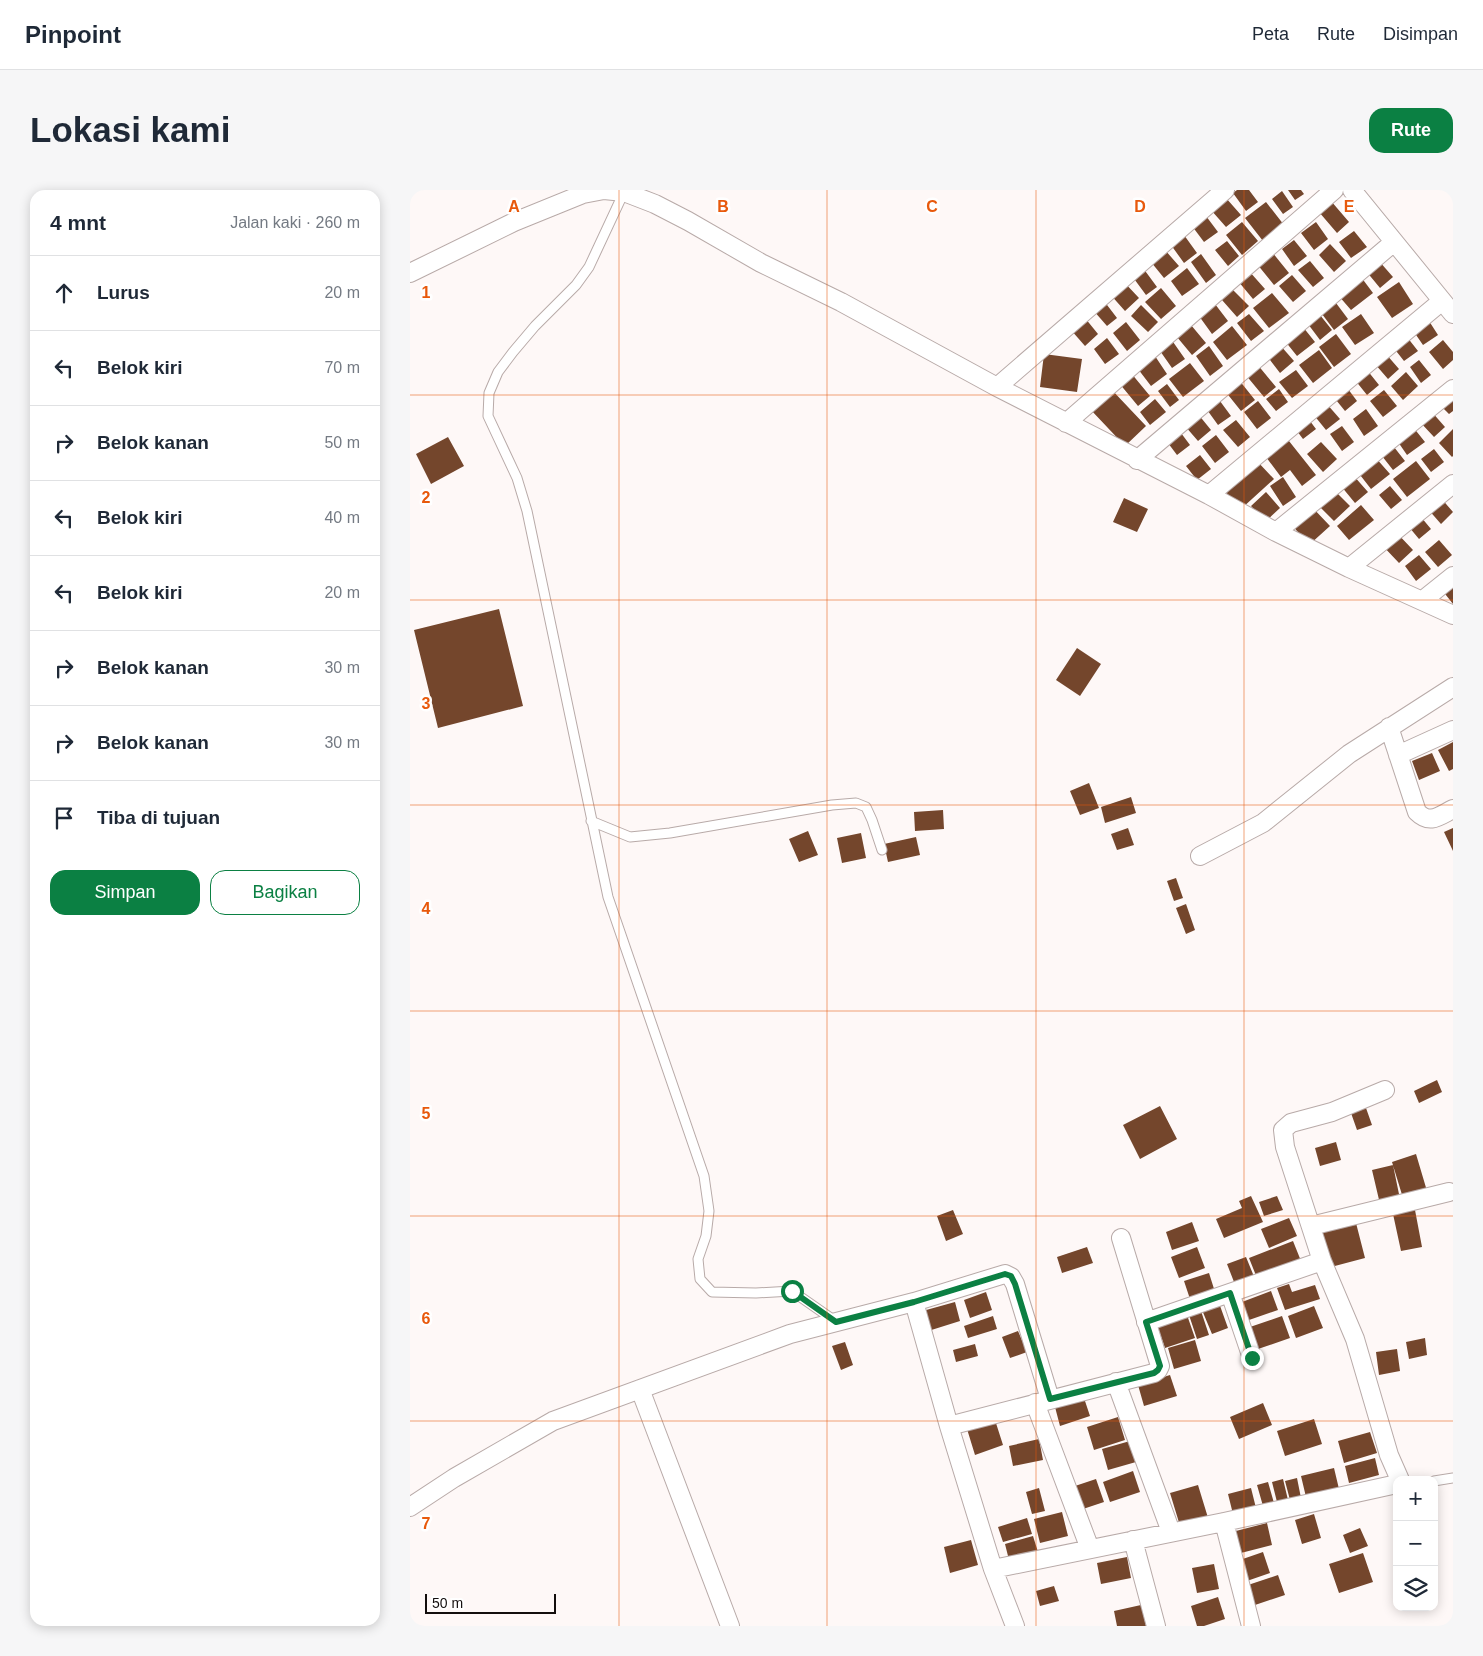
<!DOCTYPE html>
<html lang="id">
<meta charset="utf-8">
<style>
body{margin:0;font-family:Helvetica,sans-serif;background:#f6f6f7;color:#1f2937}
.controls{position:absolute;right:15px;bottom:15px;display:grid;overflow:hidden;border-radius:10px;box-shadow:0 2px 12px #0003}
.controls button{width:45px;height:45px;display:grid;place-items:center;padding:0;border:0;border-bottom:1px solid #e0e1e3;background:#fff;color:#1f2937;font:25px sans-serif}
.scale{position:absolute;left:15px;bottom:12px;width:131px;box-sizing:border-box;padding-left:5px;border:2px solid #130e0d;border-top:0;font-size:14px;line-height:18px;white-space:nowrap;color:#130e0d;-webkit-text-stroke:4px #fff;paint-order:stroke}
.stop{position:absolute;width:15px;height:15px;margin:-11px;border:4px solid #0b8043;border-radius:50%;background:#fff}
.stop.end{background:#0b8043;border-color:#fff;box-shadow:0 1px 5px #0008}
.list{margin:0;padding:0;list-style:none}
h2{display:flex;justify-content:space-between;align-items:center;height:65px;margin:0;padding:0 20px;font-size:21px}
h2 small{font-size:16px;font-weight:400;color:#747a83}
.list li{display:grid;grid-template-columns:32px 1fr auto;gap:15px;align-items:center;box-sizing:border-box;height:75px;padding:0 20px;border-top:1px solid #e0e1e3}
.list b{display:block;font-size:19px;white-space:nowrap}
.list em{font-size:16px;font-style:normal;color:#747a83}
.actions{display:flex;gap:10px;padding:15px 20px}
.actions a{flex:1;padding:11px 0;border:1px solid #0b8043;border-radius:15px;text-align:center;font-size:18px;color:#0b8043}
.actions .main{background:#0b8043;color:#fff}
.icon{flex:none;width:28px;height:28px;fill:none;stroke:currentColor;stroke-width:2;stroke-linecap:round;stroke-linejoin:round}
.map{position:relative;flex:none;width:1043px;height:1436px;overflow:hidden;border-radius:15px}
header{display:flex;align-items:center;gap:30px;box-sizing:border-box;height:70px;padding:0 25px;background:#fff;border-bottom:1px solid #e0e1e3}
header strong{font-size:24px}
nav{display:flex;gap:28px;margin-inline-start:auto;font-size:18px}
.intro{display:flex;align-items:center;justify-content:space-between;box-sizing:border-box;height:120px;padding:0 30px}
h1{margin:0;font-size:35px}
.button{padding:12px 22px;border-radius:15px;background:#0b8043;color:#fff;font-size:18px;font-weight:700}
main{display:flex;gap:30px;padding:0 30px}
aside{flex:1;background:#fff;border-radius:15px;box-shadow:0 2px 12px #0003}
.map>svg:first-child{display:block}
</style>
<header>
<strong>Pinpoint</strong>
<nav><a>Peta</a><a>Rute</a><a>Disimpan</a></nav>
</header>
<div class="intro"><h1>Lokasi kami</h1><a class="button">Rute</a></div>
<main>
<aside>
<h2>4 mnt<small>Jalan kaki · 260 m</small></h2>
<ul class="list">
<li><svg class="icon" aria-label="ahead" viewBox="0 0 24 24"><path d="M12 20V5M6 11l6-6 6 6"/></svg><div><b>Lurus</b></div><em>20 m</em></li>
<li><svg class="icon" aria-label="left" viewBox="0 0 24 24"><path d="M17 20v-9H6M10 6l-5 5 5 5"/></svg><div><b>Belok kiri</b></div><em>70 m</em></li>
<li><svg class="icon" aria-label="right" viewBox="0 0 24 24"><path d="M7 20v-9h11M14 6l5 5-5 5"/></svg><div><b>Belok kanan</b></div><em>50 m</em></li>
<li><svg class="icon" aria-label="left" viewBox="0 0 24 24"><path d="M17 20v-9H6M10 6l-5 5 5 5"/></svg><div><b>Belok kiri</b></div><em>40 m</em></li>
<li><svg class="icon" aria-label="left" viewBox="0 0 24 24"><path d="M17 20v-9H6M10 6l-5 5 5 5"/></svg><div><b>Belok kiri</b></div><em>20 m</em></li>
<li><svg class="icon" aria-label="right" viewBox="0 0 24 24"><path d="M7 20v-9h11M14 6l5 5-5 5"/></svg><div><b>Belok kanan</b></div><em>30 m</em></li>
<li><svg class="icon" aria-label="right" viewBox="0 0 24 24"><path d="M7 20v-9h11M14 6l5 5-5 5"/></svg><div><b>Belok kanan</b></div><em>30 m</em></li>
<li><svg class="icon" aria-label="arrive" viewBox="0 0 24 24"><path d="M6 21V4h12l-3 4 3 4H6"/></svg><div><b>Tiba di tujuan</b></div></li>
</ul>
<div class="actions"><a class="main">Simpan</a><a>Bagikan</a></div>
</aside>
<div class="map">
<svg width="1043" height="1436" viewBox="0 0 1043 1436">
<rect width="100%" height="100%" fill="#fef8f7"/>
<!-- building -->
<path fill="#74462c" d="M 827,0 L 839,0 L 848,12 L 836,21 L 823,3 Z
M 878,0 L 891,0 L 894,4 L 885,10 Z
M 872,1 L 883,17 L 873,24 L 862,9 Z
M 816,8 L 831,25 L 816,37 L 801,20 Z
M 921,11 L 939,32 L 927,43 L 909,22 Z
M 856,12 L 874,35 L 853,51 L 835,28 Z
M 796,26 L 808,42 L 794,52 L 782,36 Z
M 832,32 L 848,51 L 832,65 L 816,45 Z
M 906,32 L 918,49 L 904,60 L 891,43 Z
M 944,41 L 957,57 L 941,68 L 929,52 Z
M 774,45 L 787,63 L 774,73 L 761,55 Z
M 884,50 L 897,66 L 884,76 L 872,59 Z
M 817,51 L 829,66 L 818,76 L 805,60 Z
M 920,54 L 936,71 L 924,82 L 909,65 Z
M 755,60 L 769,76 L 754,88 L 741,72 Z
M 862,62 L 879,83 L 864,95 L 847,74 Z
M 791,64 L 806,85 L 796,93 L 781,72 Z
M 900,71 L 914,88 L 903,97 L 888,80 Z
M 969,71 L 983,87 L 970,98 L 956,81 Z
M 733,78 L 747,97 L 736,105 L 722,86 Z
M 777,78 L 789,94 L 772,106 L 761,91 Z
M 839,81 L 855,99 L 843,109 L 828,91 Z
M 882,85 L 896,101 L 883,112 L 869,96 Z
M 951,87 L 963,103 L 941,120 L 928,105 Z
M 713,91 L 729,108 L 715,121 L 699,103 Z
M 989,92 L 1003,114 L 982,128 L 967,107 Z
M 751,98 L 766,116 L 751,129 L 735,112 Z
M 823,100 L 839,116 L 827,127 L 812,110 Z
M 862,103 L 879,123 L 859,138 L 843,118 Z
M 923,109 L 938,129 L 924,140 L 909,120 Z
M 694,111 L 707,128 L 697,136 L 683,120 Z
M 805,114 L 818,131 L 802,144 L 789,126 Z
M 731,115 L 748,132 L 738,142 L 721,126 Z
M 839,124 L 854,141 L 841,151 L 827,133 Z
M 951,124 L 964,143 L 945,155 L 932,137 Z
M 910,125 L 922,140 L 910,150 L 898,134 Z
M 675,128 L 688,144 L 675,156 L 661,140 Z
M 1019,131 L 1028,145 L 1013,155 L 1004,142 Z
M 716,132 L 730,150 L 717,161 L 703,143 Z
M 781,135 L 796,153 L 782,165 L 767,147 Z
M 822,136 L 837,155 L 817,170 L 803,152 Z
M 893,137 L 905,152 L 887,166 L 875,151 Z
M 926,144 L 941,164 L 924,177 L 909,157 Z
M 997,147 L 1008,161 L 994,171 L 983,157 Z
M 697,148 L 709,164 L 695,174 L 684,159 Z
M 761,149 L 775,169 L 762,178 L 748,158 Z
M 1033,150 L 1043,162 L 1043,170 L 1033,179 L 1019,162 Z
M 870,155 L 884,171 L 870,183 L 857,166 Z
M 799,156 L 813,176 L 800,186 L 786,166 Z
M 909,160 L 922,178 L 903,193 L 889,175 Z
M 634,164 L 672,169 L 667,202 L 630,197 Z
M 976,164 L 989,179 L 978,189 L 965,174 Z
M 745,166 L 757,184 L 741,196 L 728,179 Z
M 1009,170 L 1021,185 L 1011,193 L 1000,177 Z
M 780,173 L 794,191 L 773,207 L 759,189 Z
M 847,174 L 866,197 L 854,207 L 835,184 Z
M 886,180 L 898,196 L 882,208 L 869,192 Z
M 957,180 L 969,195 L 957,205 L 945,190 Z
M 996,182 L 1008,196 L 993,210 L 981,196 Z
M 721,183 L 740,206 L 728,216 L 709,193 Z
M 829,190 L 845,210 L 831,221 L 815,201 Z
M 757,194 L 769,210 L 760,217 L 748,201 Z
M 935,195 L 947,211 L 935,221 L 922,205 Z
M 701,199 L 736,236 L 715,256 L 680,219 Z
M 869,199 L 878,212 L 866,221 L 856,209 Z
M 974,200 L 987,216 L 973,227 L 960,211 Z
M 1043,204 L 1043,221 L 1039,224 L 1029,214 Z
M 807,207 L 821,226 L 808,235 L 795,217 Z
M 745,209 L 756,222 L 740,235 L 730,222 Z
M 848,211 L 861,228 L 847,239 L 834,222 Z
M 916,213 L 930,229 L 916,240 L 903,224 Z
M 956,219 L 968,236 L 954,246 L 943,229 Z
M 1021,221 L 1035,237 L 1024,247 L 1010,232 Z
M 788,224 L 801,240 L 788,251 L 775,236 Z
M 897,227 L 906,239 L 893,249 L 884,237 Z
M 826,230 L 840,247 L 828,257 L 813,240 Z
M 932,236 L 944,252 L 932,261 L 920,244 Z
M 1003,237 L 1015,252 L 997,265 L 986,249 Z
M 768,239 L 780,255 L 767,265 L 755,249 Z
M 1043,239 L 1043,266 L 1042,267 L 1029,253 Z
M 806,245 L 819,262 L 805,273 L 792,256 Z
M 875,246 L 906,285 L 892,296 L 880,280 L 871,287 L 853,263 Z
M 38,247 L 54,276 L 21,294 L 6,264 Z
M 911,252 L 927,269 L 913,282 L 897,264 Z
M 984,257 L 995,271 L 983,280 L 972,266 Z
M 1024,259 L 1034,272 L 1021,282 L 1011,269 Z
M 790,265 L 801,279 L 787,290 L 776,276 Z
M 965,267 L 980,284 L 961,299 L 947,281 Z
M 846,270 L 864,289 L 831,319 L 813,299 Z
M 1006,271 L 1020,289 L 997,307 L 983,289 Z
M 943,285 L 958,302 L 945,313 L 931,296 Z
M 873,287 L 886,307 L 873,316 L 860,296 Z
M 980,296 L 992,310 L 981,319 L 969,305 Z
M 923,299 L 940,316 L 924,331 L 907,314 Z
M 856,302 L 870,318 L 855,332 L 841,316 Z
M 1030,307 L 1043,322 L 1031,334 L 1017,318 Z
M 714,308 L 738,319 L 727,342 L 703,332 Z
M 951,315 L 964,330 L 939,350 L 927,336 Z
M 901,316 L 920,336 L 899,355 L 881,334 Z
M 1011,327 L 1021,339 L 1009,349 L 999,337 Z
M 985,341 L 1003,360 L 989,373 L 971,354 Z
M 1029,350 L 1042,365 L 1028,377 L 1015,362 Z
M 1009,365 L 1021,379 L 1006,391 L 995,376 Z
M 1043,392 L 1043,414 L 1032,400 Z
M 89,419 L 113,516 L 28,538 L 4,440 Z
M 667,458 L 691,474 L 670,506 L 646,490 Z
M 1043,552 L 1043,579 L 1039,581 L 1028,560 Z
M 1022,563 L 1030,581 L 1009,590 L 1002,571 Z
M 679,593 L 689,618 L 670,625 L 660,601 Z
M 721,607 L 726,623 L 695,633 L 691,617 Z
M 533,620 L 534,639 L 505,641 L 504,622 Z
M 718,638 L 724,655 L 707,660 L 701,644 Z
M 1043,638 L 1043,661 L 1034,642 Z
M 398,641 L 408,665 L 389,672 L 379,649 Z
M 451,643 L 456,668 L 432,673 L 427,648 Z
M 506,647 L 510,665 L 478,672 L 474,654 Z
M 766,688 L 773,708 L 764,711 L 757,691 Z
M 776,714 L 785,740 L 776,744 L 766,718 Z
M 1027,890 L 1032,902 L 1009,913 L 1004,901 Z
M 750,916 L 767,949 L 730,969 L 713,935 Z
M 956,918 L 962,935 L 947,940 L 941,923 Z
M 926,952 L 931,970 L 910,976 L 905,958 Z
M 1006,964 L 1017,1001 L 993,1008 L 982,972 Z
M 983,975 L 990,1009 L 970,1014 L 962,980 Z
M 841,1006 L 853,1032 L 814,1048 L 806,1029 L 832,1018 L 829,1011 Z
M 867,1006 L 873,1020 L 854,1026 L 849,1012 Z
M 543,1020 L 553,1044 L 536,1051 L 527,1026 Z
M 1005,1020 L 1012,1057 L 991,1061 L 983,1024 Z
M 879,1028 L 887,1046 L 859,1058 L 851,1039 Z
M 782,1032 L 789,1051 L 762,1060 L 756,1042 Z
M 946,1033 L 955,1068 L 921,1077 L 912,1042 Z
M 883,1051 L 891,1071 L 847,1088 L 839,1068 Z
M 677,1057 L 683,1073 L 652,1083 L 647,1067 Z
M 787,1057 L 795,1078 L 769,1088 L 761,1067 Z
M 836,1067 L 845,1089 L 826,1097 L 817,1074 Z
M 799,1083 L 805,1102 L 780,1109 L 774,1091 Z
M 879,1094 L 882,1102 L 905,1095 L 910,1109 L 875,1120 L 867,1098 Z
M 861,1101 L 868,1120 L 839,1130 L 832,1112 Z
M 576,1102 L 582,1120 L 560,1128 L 554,1110 Z
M 545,1112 L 550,1131 L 515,1142 L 509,1122 Z
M 809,1113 L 818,1138 L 802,1144 L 792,1120 Z
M 904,1116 L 913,1138 L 886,1148 L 878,1126 Z
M 791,1121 L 799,1145 L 787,1149 L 779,1125 Z
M 777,1125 L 785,1148 L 755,1158 L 747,1135 Z
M 583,1126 L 587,1139 L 558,1148 L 554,1136 Z
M 872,1126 L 880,1148 L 848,1159 L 840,1137 Z
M 608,1141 L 617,1162 L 600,1168 L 592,1147 Z
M 1015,1148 L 1017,1165 L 999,1169 L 996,1152 Z
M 785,1150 L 791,1171 L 764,1179 L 758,1158 Z
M 435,1152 L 443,1175 L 431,1180 L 422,1156 Z
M 565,1154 L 568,1166 L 546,1172 L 543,1160 Z
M 987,1159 L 990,1181 L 969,1185 L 966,1162 Z
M 760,1185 L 767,1206 L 734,1216 L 728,1195 Z
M 674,1208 L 680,1226 L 650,1236 L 645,1217 Z
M 853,1213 L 862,1235 L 829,1249 L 820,1227 Z
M 708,1227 L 715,1250 L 684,1260 L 677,1237 Z
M 904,1229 L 912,1254 L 875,1266 L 867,1241 Z
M 585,1230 L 593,1255 L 565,1265 L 557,1239 Z
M 960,1242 L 967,1263 L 934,1273 L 928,1251 Z
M 629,1249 L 633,1270 L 603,1276 L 599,1256 Z
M 720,1251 L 726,1272 L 698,1280 L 692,1259 Z
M 965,1268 L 969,1285 L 939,1293 L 935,1276 Z
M 924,1278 L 929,1299 L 896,1307 L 891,1286 Z
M 723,1281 L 730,1302 L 700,1312 L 693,1292 Z
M 887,1288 L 891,1308 L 880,1310 L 875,1291 Z
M 686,1289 L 694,1312 L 670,1320 L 662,1297 Z
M 873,1289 L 878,1310 L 867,1312 L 862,1292 Z
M 858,1292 L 864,1313 L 853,1316 L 847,1295 Z
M 788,1295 L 799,1331 L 771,1339 L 760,1303 Z
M 629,1298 L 635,1321 L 622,1324 L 616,1302 Z
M 841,1298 L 846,1318 L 823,1324 L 818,1304 Z
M 652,1322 L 658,1346 L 630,1353 L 624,1329 Z
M 904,1324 L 911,1348 L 892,1354 L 885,1330 Z
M 617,1328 L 622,1344 L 593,1352 L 588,1337 Z
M 857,1333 L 862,1355 L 827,1364 L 822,1342 Z
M 950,1338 L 958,1356 L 940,1363 L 933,1345 Z
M 623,1346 L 628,1362 L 599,1370 L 595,1354 Z
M 561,1350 L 568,1375 L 540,1383 L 534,1357 Z
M 853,1362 L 860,1383 L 834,1392 L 827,1371 Z
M 953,1363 L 963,1392 L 929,1403 L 919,1374 Z
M 717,1367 L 721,1388 L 691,1394 L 687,1373 Z
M 804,1374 L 809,1399 L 787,1403 L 782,1378 Z
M 868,1385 L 875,1405 L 842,1416 L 835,1396 Z
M 644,1396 L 649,1411 L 630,1416 L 626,1401 Z
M 808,1407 L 815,1429 L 794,1436 L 787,1436 L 781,1416 Z
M 731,1415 L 736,1436 L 707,1436 L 704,1421 Z"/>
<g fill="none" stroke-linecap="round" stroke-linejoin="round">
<!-- lane casing -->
<g stroke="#b8aaa8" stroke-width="11">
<path id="lane" d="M 214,2 L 179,77 L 166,95 L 125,136 L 103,162 L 88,182 L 79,203 L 78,226 L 107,288 L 117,321 L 198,707 L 294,986 L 299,1021 L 296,1046 L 288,1069 L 290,1089 L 302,1102 L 346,1103 L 382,1101 L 425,1131
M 181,631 L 220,647 L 260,643 L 422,615 L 446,613 L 456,617 L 462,630 L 472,660
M 1024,1291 L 1043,1288"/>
</g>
<!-- street casing -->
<g stroke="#b8aaa8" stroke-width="20">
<path id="street" d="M 942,0 L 1043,124
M 0,83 L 104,32 L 173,4 L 194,0 L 214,2 L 245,14 L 278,31 L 351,73 L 431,112 L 587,197 L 799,305 L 866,342 L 939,378 L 1043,425
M 587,197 L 815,0
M 656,233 L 924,0
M 727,270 L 984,52
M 799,305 L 1032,111
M 866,342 L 1043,199
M 939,378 L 1043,294
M 1013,410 L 1043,386
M 979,537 L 1007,622 C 1020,635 1029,626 1043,619
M 988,565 L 1043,540
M 790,666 L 853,633 L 939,564 L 1043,497
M 975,900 L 922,922 L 881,933 L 873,940 L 875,957 L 912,1071 L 945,1149 L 979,1265 L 990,1290
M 901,1036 L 1039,1002
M 820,1103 L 842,1168
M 504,1112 L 539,1236 L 583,1379 L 814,1332 L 987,1294
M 736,1132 L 912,1071
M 706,1192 L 761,1342
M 230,1199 L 320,1436
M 625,1213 L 680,1359
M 539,1236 L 744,1183 L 748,1180 L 750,1176 L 711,1048
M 0,1317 L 44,1288 L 143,1231 L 380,1144 L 504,1112 L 595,1084 L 601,1087 L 605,1094 L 640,1209
M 814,1332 L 841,1436
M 723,1350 L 746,1436
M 583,1379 L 605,1436"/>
</g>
<!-- lane -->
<use href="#lane" stroke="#fff" stroke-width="9"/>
<!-- street -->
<use href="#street" stroke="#fff" stroke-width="18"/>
</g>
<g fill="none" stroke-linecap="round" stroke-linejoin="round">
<!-- route -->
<path stroke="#0b8043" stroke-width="6" d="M 382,1101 L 426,1132 L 504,1112 L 595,1084 L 601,1086 L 605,1094 L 640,1209 L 744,1183 L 748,1180 L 750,1176 L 736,1132 L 820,1103 L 842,1168"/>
</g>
<!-- grid -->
<path fill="none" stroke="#e8590c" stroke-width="1" stroke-opacity="0.55" d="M 209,0 L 209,1436M 417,0 L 417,1436M 626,0 L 626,1436M 834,0 L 834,1436M 0,205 L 1043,205M 0,410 L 1043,410M 0,615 L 1043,615M 0,821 L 1043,821M 0,1026 L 1043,1026M 0,1231 L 1043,1231"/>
<g font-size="16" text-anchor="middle" font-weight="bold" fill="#e8590c" stroke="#fff" stroke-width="5" stroke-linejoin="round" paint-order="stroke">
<text x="104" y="22">A</text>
<text x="313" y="22">B</text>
<text x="522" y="22">C</text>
<text x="730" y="22">D</text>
<text x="939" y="22">E</text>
<text x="16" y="108">1</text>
<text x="16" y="313">2</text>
<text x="16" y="519">3</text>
<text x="16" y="724">4</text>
<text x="16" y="929">5</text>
<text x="16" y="1134">6</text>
<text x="16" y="1339">7</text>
</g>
</svg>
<div class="controls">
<button>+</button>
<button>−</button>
<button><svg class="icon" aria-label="layers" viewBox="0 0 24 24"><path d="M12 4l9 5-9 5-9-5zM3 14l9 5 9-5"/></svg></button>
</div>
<div class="scale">50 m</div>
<div class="stop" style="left:382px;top:1101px"></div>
<div class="stop end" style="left:842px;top:1168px"></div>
</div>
</main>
